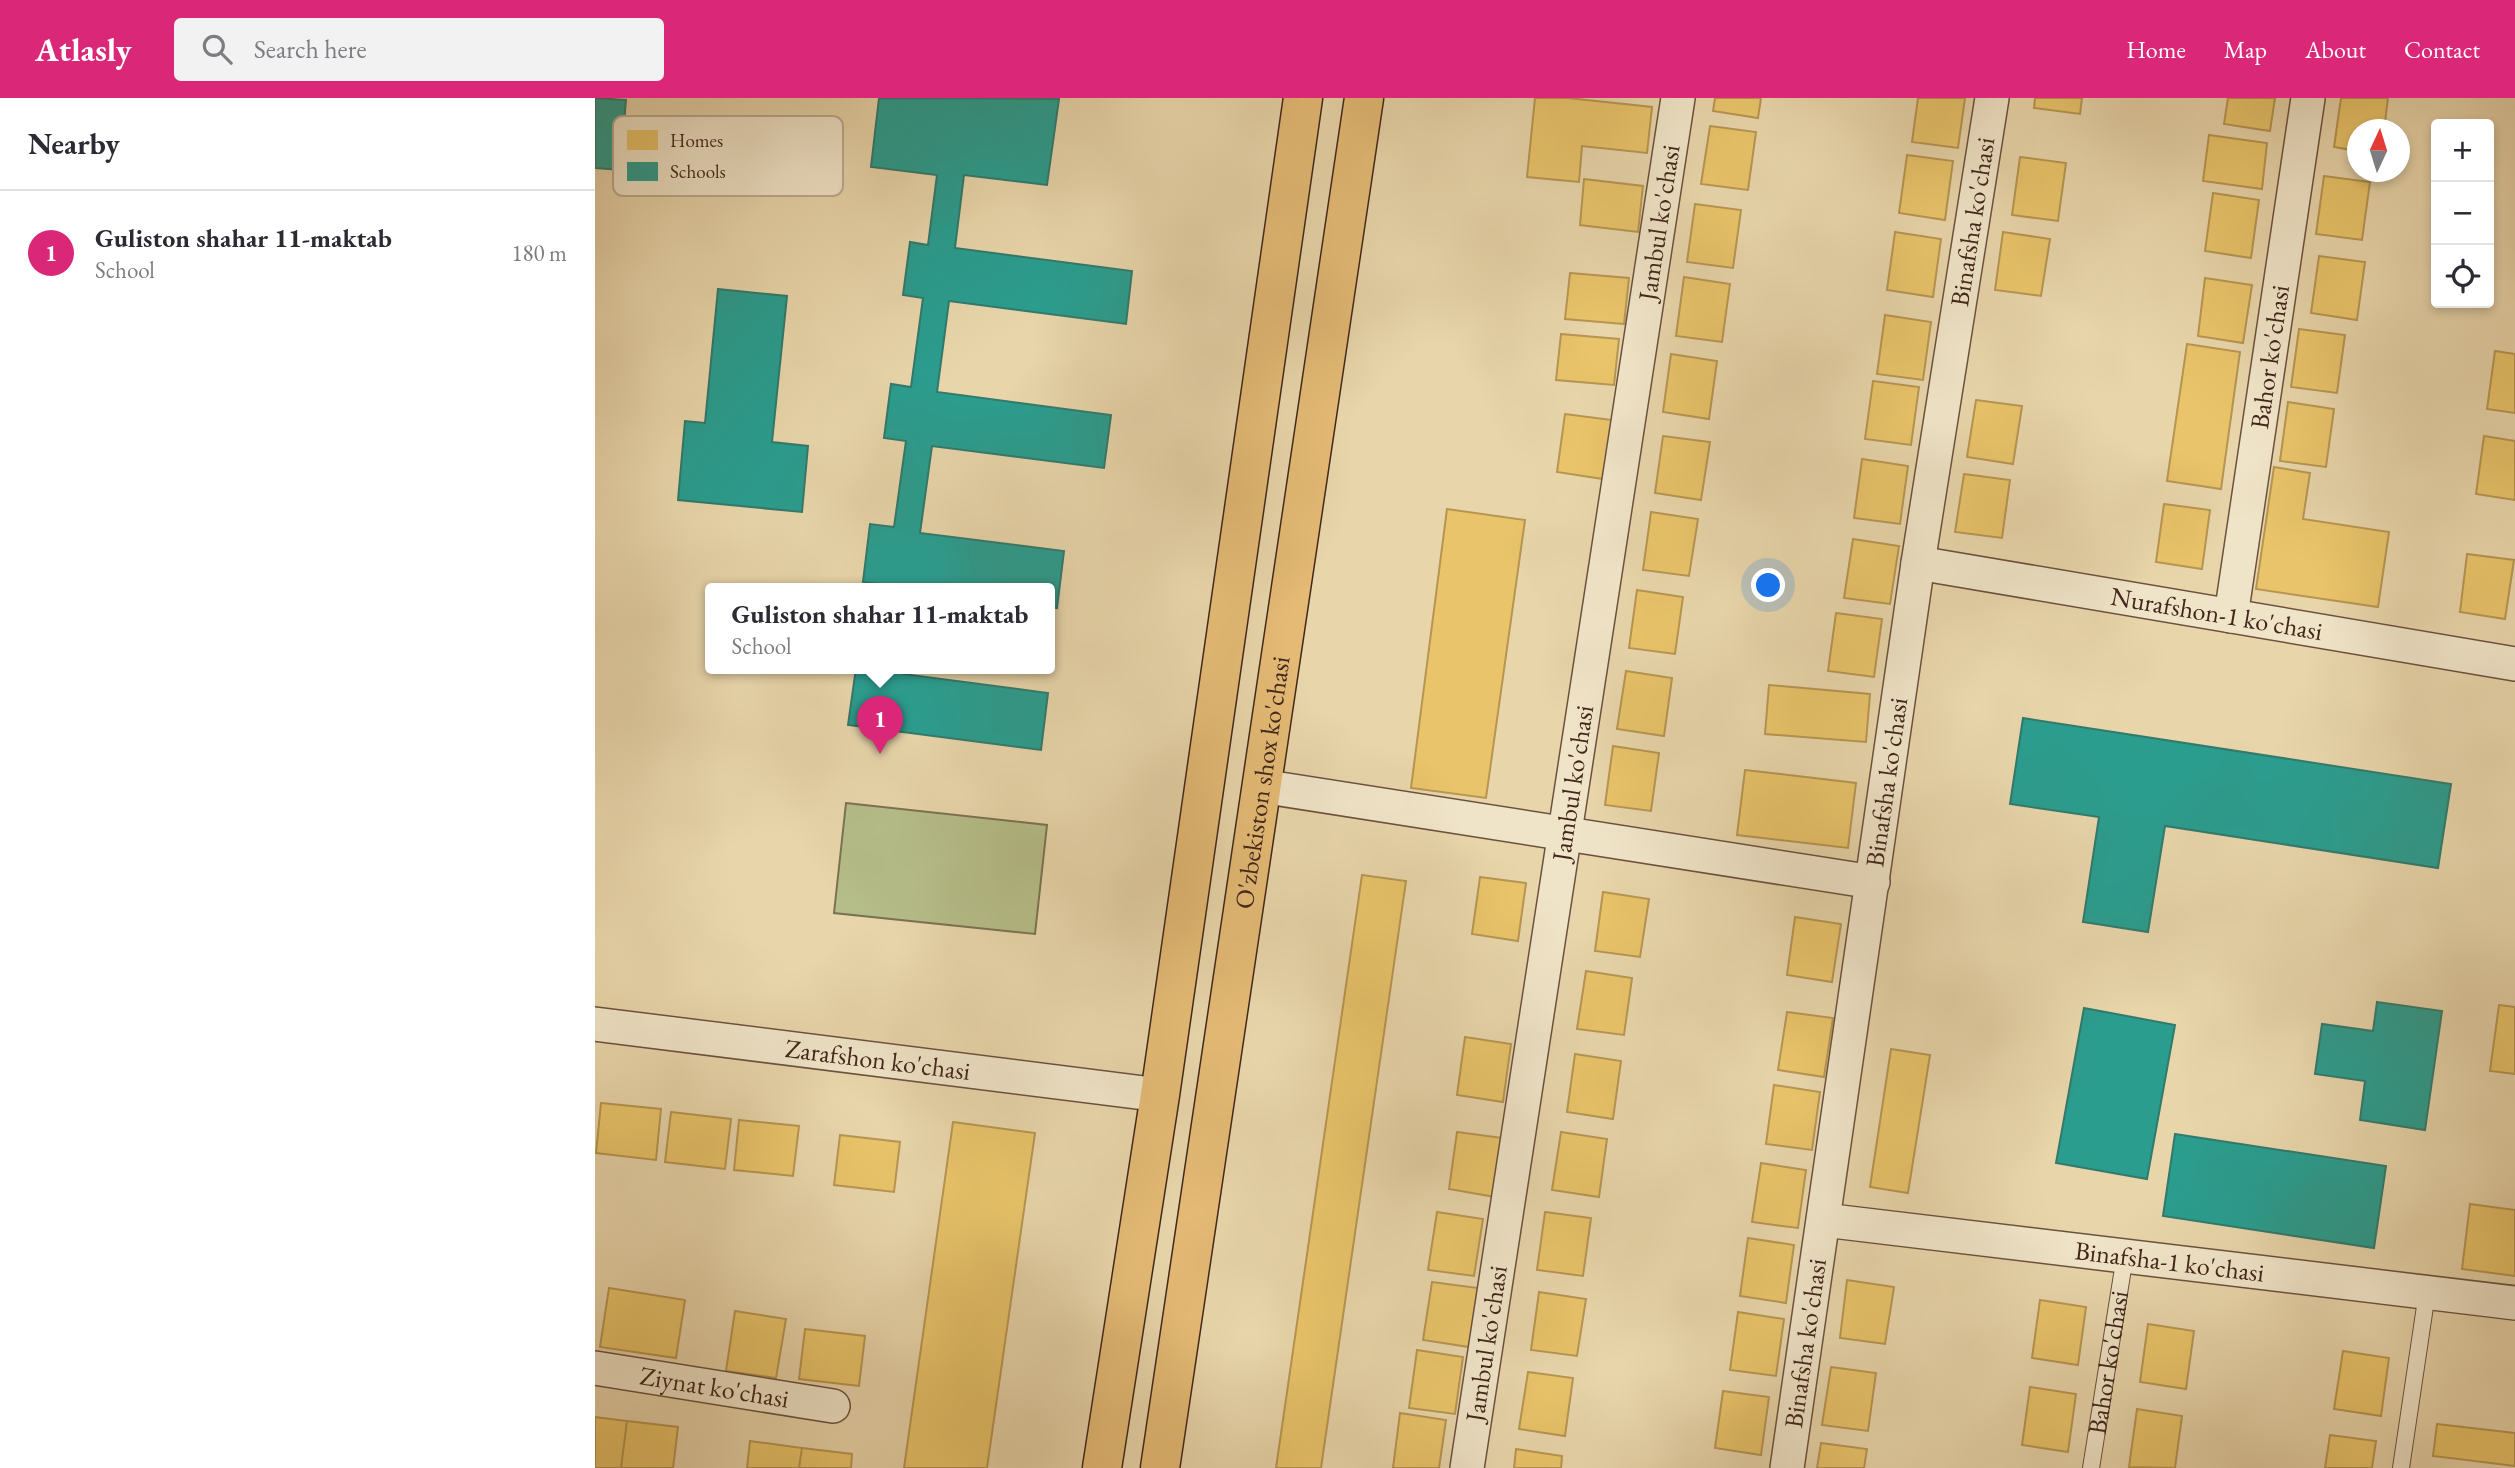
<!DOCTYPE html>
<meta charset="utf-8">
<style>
body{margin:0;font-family:"EB Garamond",serif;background:#f2f2f3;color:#2b2b33}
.controls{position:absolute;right:21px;top:21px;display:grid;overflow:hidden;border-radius:7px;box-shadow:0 4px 10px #0003}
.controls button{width:63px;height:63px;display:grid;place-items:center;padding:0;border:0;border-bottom:2px solid #e1e1e2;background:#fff;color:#2b2b33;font:35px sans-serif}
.compass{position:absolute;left:1752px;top:21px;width:63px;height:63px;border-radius:50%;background:#fff;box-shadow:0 4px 10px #0003;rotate:4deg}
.you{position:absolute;left:1174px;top:488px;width:24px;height:24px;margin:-18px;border:5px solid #fff;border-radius:50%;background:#1a73e8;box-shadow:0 0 0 10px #1a73e833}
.badge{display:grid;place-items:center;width:46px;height:46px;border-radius:50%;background:#db2777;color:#fff;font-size:23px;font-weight:700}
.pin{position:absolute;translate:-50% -58px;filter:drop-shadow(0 2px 4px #0008)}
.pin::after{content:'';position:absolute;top:37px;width:24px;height:21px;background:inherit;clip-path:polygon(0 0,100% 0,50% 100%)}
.popup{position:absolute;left:110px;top:485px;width:350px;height:91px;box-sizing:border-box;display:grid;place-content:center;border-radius:7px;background:#fff;filter:drop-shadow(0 2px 5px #0005);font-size:23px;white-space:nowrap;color:#7c7c81}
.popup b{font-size:26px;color:#2b2b33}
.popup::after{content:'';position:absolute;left:50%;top:100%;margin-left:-14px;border:14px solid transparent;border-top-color:#fff}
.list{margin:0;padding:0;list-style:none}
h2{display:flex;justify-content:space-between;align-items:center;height:91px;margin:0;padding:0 28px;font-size:30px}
h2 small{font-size:23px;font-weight:400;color:#7c7c81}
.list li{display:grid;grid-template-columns:46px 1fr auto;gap:21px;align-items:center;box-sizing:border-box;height:126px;padding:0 28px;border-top:2px solid #e1e1e2}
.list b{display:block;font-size:26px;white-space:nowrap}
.list p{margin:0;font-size:23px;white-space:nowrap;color:#7c7c81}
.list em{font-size:23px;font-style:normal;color:#7c7c81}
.icon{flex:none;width:38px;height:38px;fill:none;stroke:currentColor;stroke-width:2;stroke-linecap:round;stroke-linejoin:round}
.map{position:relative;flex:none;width:1920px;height:1370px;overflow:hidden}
header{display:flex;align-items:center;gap:42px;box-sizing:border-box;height:98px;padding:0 35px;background:#db2777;color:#fff}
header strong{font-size:33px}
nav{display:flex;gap:38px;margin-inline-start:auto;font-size:24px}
.search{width:490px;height:63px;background:#f2f2f3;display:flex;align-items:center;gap:18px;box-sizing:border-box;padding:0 24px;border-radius:7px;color:#7c7c81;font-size:26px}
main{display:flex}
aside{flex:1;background:#fff}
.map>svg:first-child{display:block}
</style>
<header>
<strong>Atlasly</strong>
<div class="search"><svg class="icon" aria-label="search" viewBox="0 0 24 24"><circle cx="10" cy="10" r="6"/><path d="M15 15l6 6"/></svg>Search here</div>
<nav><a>Home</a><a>Map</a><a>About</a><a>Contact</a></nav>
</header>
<main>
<aside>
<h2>Nearby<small></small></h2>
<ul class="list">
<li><span class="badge">1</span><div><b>Guliston shahar 11-maktab</b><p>School</p></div><em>180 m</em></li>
</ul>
</aside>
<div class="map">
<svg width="1920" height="1370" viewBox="0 0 1920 1370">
<rect width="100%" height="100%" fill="#e8d5aa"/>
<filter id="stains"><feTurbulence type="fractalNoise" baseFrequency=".00286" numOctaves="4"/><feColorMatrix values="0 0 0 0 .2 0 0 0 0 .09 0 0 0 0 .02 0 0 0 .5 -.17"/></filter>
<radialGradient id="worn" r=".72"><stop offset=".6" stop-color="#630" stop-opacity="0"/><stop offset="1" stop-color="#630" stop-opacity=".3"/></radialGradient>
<!-- green -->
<path fill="#b5bd88" stroke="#7b7252" stroke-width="2" d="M 251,705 L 452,727 L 440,836 L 239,815 Z"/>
<!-- homes -->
<path fill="#e9c46a" stroke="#b79552" stroke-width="2" d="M 940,0 L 973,0 L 1057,9 L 1052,55 L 987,48 L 984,84 L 932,79 Z
M 1120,0 L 1166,0 L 1163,20 L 1118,13 Z
M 1323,0 L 1370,0 L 1363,50 L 1317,44 Z
M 1440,0 L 1487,0 L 1485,16 L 1439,10 Z
M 1633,0 L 1680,0 L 1675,33 L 1629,26 Z
M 1746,0 L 1793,0 L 1789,32 L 1762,32 L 1762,53 L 1739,49 Z
M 1115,28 L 1161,34 L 1153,92 L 1106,86 Z
M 1614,37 L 1672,45 L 1667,91 L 1608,83 Z
M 1312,57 L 1358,63 L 1350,122 L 1304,115 Z
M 1425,59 L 1471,65 L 1463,123 L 1417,117 Z
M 1729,78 L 1775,84 L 1767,142 L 1721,136 Z
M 989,81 L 1048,88 L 1043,134 L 985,127 Z
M 1618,95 L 1664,102 L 1656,160 L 1610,153 Z
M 1100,106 L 1146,112 L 1138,170 L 1092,164 Z
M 1300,134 L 1346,141 L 1338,199 L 1292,192 Z
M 1408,134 L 1455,141 L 1446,198 L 1400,192 Z
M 1724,158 L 1770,164 L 1762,222 L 1716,215 Z
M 975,175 L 1034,180 L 1029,226 L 970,221 Z
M 1089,179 L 1135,186 L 1127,244 L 1081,238 Z
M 1610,180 L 1657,187 L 1648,245 L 1603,238 Z
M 1290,217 L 1336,224 L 1328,282 L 1282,276 Z
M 1704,231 L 1750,237 L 1742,295 L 1696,289 Z
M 966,236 L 1024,241 L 1019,287 L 961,282 Z
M 1592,246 L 1645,254 L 1626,391 L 1572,383 Z
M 1900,253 L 1920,256 L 1920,315 L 1892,311 Z
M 1076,256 L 1122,263 L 1114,321 L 1068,314 Z
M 1278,283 L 1324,289 L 1316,347 L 1270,341 Z
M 1381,302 L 1427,308 L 1418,366 L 1372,359 Z
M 1693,304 L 1739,311 L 1731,369 L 1685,363 Z
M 970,316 L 1017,322 L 1008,381 L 962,374 Z
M 1068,338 L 1115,344 L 1106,402 L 1060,395 Z
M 1889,338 L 1920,343 L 1920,402 L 1881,396 Z
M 1267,361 L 1313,368 L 1305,426 L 1259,420 Z
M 1679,369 L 1715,375 L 1708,421 L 1794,434 L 1783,509 L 1661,491 Z
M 1369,376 L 1415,382 L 1407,440 L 1360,434 Z
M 1569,406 L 1615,412 L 1607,471 L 1561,464 Z
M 852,411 L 930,422 L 891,700 L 816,690 Z
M 1056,414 L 1103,421 L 1094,478 L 1048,472 Z
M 1258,441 L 1304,448 L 1295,506 L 1249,500 Z
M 1872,456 L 1919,462 L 1910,521 L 1865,514 Z
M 1872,456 L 1919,462 L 1910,521 L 1865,514 Z
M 1042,492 L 1088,499 L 1080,556 L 1034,550 Z
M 1241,515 L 1287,521 L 1279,579 L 1233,573 Z
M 1031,573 L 1077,580 L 1069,638 L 1022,631 Z
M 1174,587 L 1275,596 L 1271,644 L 1170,636 Z
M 1018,648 L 1064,655 L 1056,713 L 1010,707 Z
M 1150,672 L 1261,685 L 1253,750 L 1142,737 Z
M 767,777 L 811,783 L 726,1370 L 681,1370 Z
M 885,779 L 931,785 L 923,843 L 877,836 Z
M 1008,794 L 1054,801 L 1045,859 L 1000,853 Z
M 1200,819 L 1246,826 L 1237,884 L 1192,877 Z
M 991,873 L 1037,880 L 1029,937 L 982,931 Z
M 1904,907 L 1920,909 L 1920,976 L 1895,973 Z
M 1192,914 L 1238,920 L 1229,979 L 1183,972 Z
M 870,939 L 916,946 L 908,1004 L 862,997 Z
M 1296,951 L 1335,957 L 1313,1095 L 1275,1089 Z
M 980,956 L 1026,963 L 1018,1021 L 972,1014 Z
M 1179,987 L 1225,994 L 1217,1052 L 1171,1046 Z
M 6,1005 L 66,1011 L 61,1062 L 1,1055 Z
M 76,1014 L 136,1021 L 130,1071 L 70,1064 Z
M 144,1022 L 204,1028 L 198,1078 L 139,1072 Z
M 358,1024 L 440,1035 L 392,1370 L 309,1370 Z
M 862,1034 L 908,1040 L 900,1099 L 854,1091 Z
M 966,1034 L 1012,1041 L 1004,1099 L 957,1092 Z
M 245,1037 L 305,1044 L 299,1094 L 239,1087 Z
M 1166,1065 L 1211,1072 L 1203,1130 L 1157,1124 Z
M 1875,1106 L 1920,1112 L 1920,1178 L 1867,1171 Z
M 842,1114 L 888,1121 L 879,1178 L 833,1172 Z
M 950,1114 L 996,1120 L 988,1178 L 942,1172 Z
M 1153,1140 L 1199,1147 L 1191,1205 L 1145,1198 Z
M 1252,1182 L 1299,1189 L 1290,1246 L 1245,1240 Z
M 837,1184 L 883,1190 L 874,1249 L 828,1242 Z
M 14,1190 L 90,1202 L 81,1260 L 5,1249 Z
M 944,1194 L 991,1201 L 982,1258 L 936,1252 Z
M 1445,1202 L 1491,1209 L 1483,1267 L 1437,1260 Z
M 140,1213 L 191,1221 L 181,1280 L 131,1273 Z
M 1143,1214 L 1189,1221 L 1181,1278 L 1135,1272 Z
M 1553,1226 L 1599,1233 L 1591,1291 L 1545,1284 Z
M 210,1231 L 270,1238 L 264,1288 L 204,1281 Z
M 822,1252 L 868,1259 L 860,1316 L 814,1310 Z
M 1748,1253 L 1794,1260 L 1786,1318 L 1739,1311 Z
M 1236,1269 L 1281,1275 L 1273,1333 L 1227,1327 Z
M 933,1274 L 978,1280 L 970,1338 L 924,1331 Z
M 1435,1289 L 1481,1296 L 1473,1354 L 1427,1347 Z
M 1128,1293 L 1174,1299 L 1166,1357 L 1120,1350 Z
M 1542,1311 L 1587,1318 L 1580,1370 L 1534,1369 Z
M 805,1315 L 851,1322 L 844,1370 L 798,1370 Z
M 0,1319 L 32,1323 L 26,1370 L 0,1370 Z
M 32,1323 L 83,1329 L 78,1370 L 26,1370 Z
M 1842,1326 L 1920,1335 L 1920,1368 L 1838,1358 Z
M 1735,1337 L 1781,1343 L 1777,1370 L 1730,1370 Z
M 155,1343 L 207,1350 L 204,1370 L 152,1370 Z
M 1226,1345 L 1272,1351 L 1269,1370 L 1222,1370 Z
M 207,1350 L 257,1356 L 256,1370 L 204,1370 Z
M 921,1351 L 967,1358 L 966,1370 L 919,1370 Z"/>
<!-- schools -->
<path fill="#2a9d8f" stroke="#317a6c" stroke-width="2" d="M 0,0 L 31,2 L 25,72 L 0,70 Z
M 284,0 L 464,1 L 452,87 L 369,77 L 360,150 L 537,173 L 531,226 L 354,203 L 342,294 L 516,317 L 509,370 L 337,348 L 325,435 L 469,453 L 462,510 L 455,509 L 455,490 L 293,490 L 293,487 L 268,484 L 275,426 L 299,429 L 311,343 L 289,340 L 296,286 L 316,289 L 328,200 L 308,197 L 315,144 L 333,147 L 342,77 L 276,69 Z
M 123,191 L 192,198 L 177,344 L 213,348 L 207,414 L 83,402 L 90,323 L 110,325 Z
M 261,570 L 309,570 L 308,576 L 453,595 L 446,652 L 253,627 Z
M 1428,620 L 1856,686 L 1843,770 L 1570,728 L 1553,834 L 1488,824 L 1504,719 L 1415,706 Z
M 1782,904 L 1847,913 L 1830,1032 L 1765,1022 L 1770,983 L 1720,976 L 1727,926 L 1778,933 Z
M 1489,910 L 1580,927 L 1552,1081 L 1461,1065 Z
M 1580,1036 L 1791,1068 L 1779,1150 L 1568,1118 Z"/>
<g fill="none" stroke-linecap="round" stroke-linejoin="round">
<!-- lane casing -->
<g stroke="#6b523f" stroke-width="18">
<g id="lane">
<path id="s1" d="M 1496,1370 L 1530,1158"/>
<path d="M 1806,1370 L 1832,1195"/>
</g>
</g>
<!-- street casing -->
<g stroke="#6b523f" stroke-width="36">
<g id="street">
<path id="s2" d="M 1323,465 L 1920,566"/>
<path id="s3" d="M 1636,518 L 1713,0"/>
<path d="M 666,688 L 1278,784"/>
<path id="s4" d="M 0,926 L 565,997"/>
<path id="s5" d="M 1229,1122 L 1920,1205"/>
<path id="s6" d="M 0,1270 L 238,1308"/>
<path id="s7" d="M 872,1370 L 1083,0"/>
<path id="s8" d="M 1192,1370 L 1323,465 L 1397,0"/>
</g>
</g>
<!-- primary casing -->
<g stroke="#41271b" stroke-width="41">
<g id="primary">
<path d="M 507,1370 L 565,997 L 708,0"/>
<path id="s9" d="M 565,1370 L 769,0"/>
</g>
</g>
<!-- lane -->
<use href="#lane" stroke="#f0e4c8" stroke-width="16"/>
<!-- street -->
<use href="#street" stroke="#f0e4c8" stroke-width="33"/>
<!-- primary -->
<use href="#primary" stroke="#e4ba75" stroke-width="38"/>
</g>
<g text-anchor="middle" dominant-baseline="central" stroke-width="7" stroke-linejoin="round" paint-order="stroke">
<!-- street labels -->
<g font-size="26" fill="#41271b" stroke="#f0e4c8">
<text stroke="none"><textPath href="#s8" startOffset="1260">Binafsha ko'chasi</textPath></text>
<text stroke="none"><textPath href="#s7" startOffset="1260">Jambul ko'chasi</textPath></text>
<text stroke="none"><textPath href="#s3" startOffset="262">Bahor ko'chasi</textPath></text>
<text stroke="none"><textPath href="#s2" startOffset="303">Nurafshon-1 ko'chasi</textPath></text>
<text stroke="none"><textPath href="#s9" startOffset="693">O'zbekiston shox ko'chasi</textPath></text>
<text stroke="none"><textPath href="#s7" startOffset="693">Jambul ko'chasi</textPath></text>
<text stroke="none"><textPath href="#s8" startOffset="693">Binafsha ko'chasi</textPath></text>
<text stroke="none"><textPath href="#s4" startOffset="285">Zarafshon ko'chasi</textPath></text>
<text stroke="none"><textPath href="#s5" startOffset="348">Binafsha-1 ko'chasi</textPath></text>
<text stroke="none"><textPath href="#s7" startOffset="126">Jambul ko'chasi</textPath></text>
<text stroke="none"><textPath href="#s8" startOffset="126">Binafsha ko'chasi</textPath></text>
<text stroke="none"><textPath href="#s1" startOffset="107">Bahor ko'chasi</textPath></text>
<text stroke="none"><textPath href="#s6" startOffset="121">Ziynat ko'chasi</textPath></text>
</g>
</g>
<!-- legend -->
<rect x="18" y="18" width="230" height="80" rx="10" fill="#f0e4c8" stroke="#bcab94" stroke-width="2"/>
<rect x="32" y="32" width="31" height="20" fill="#e9c46a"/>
<rect x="32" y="64" width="31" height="19" fill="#2a9d8f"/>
<g font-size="19" fill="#41271b">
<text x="75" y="49">Homes</text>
<text x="75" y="80">Schools</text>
</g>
<rect width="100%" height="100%" filter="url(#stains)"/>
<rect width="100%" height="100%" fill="url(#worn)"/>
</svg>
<div class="controls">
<button>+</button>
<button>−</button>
<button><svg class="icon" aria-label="locate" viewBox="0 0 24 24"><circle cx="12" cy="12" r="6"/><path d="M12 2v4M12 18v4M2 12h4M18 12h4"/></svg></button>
</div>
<svg class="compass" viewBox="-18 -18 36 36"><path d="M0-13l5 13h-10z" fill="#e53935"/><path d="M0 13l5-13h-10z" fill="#7c7c81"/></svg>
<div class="you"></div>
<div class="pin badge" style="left:285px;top:656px">1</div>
<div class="popup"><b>Guliston shahar 11-maktab</b>School</div>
</div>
</main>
